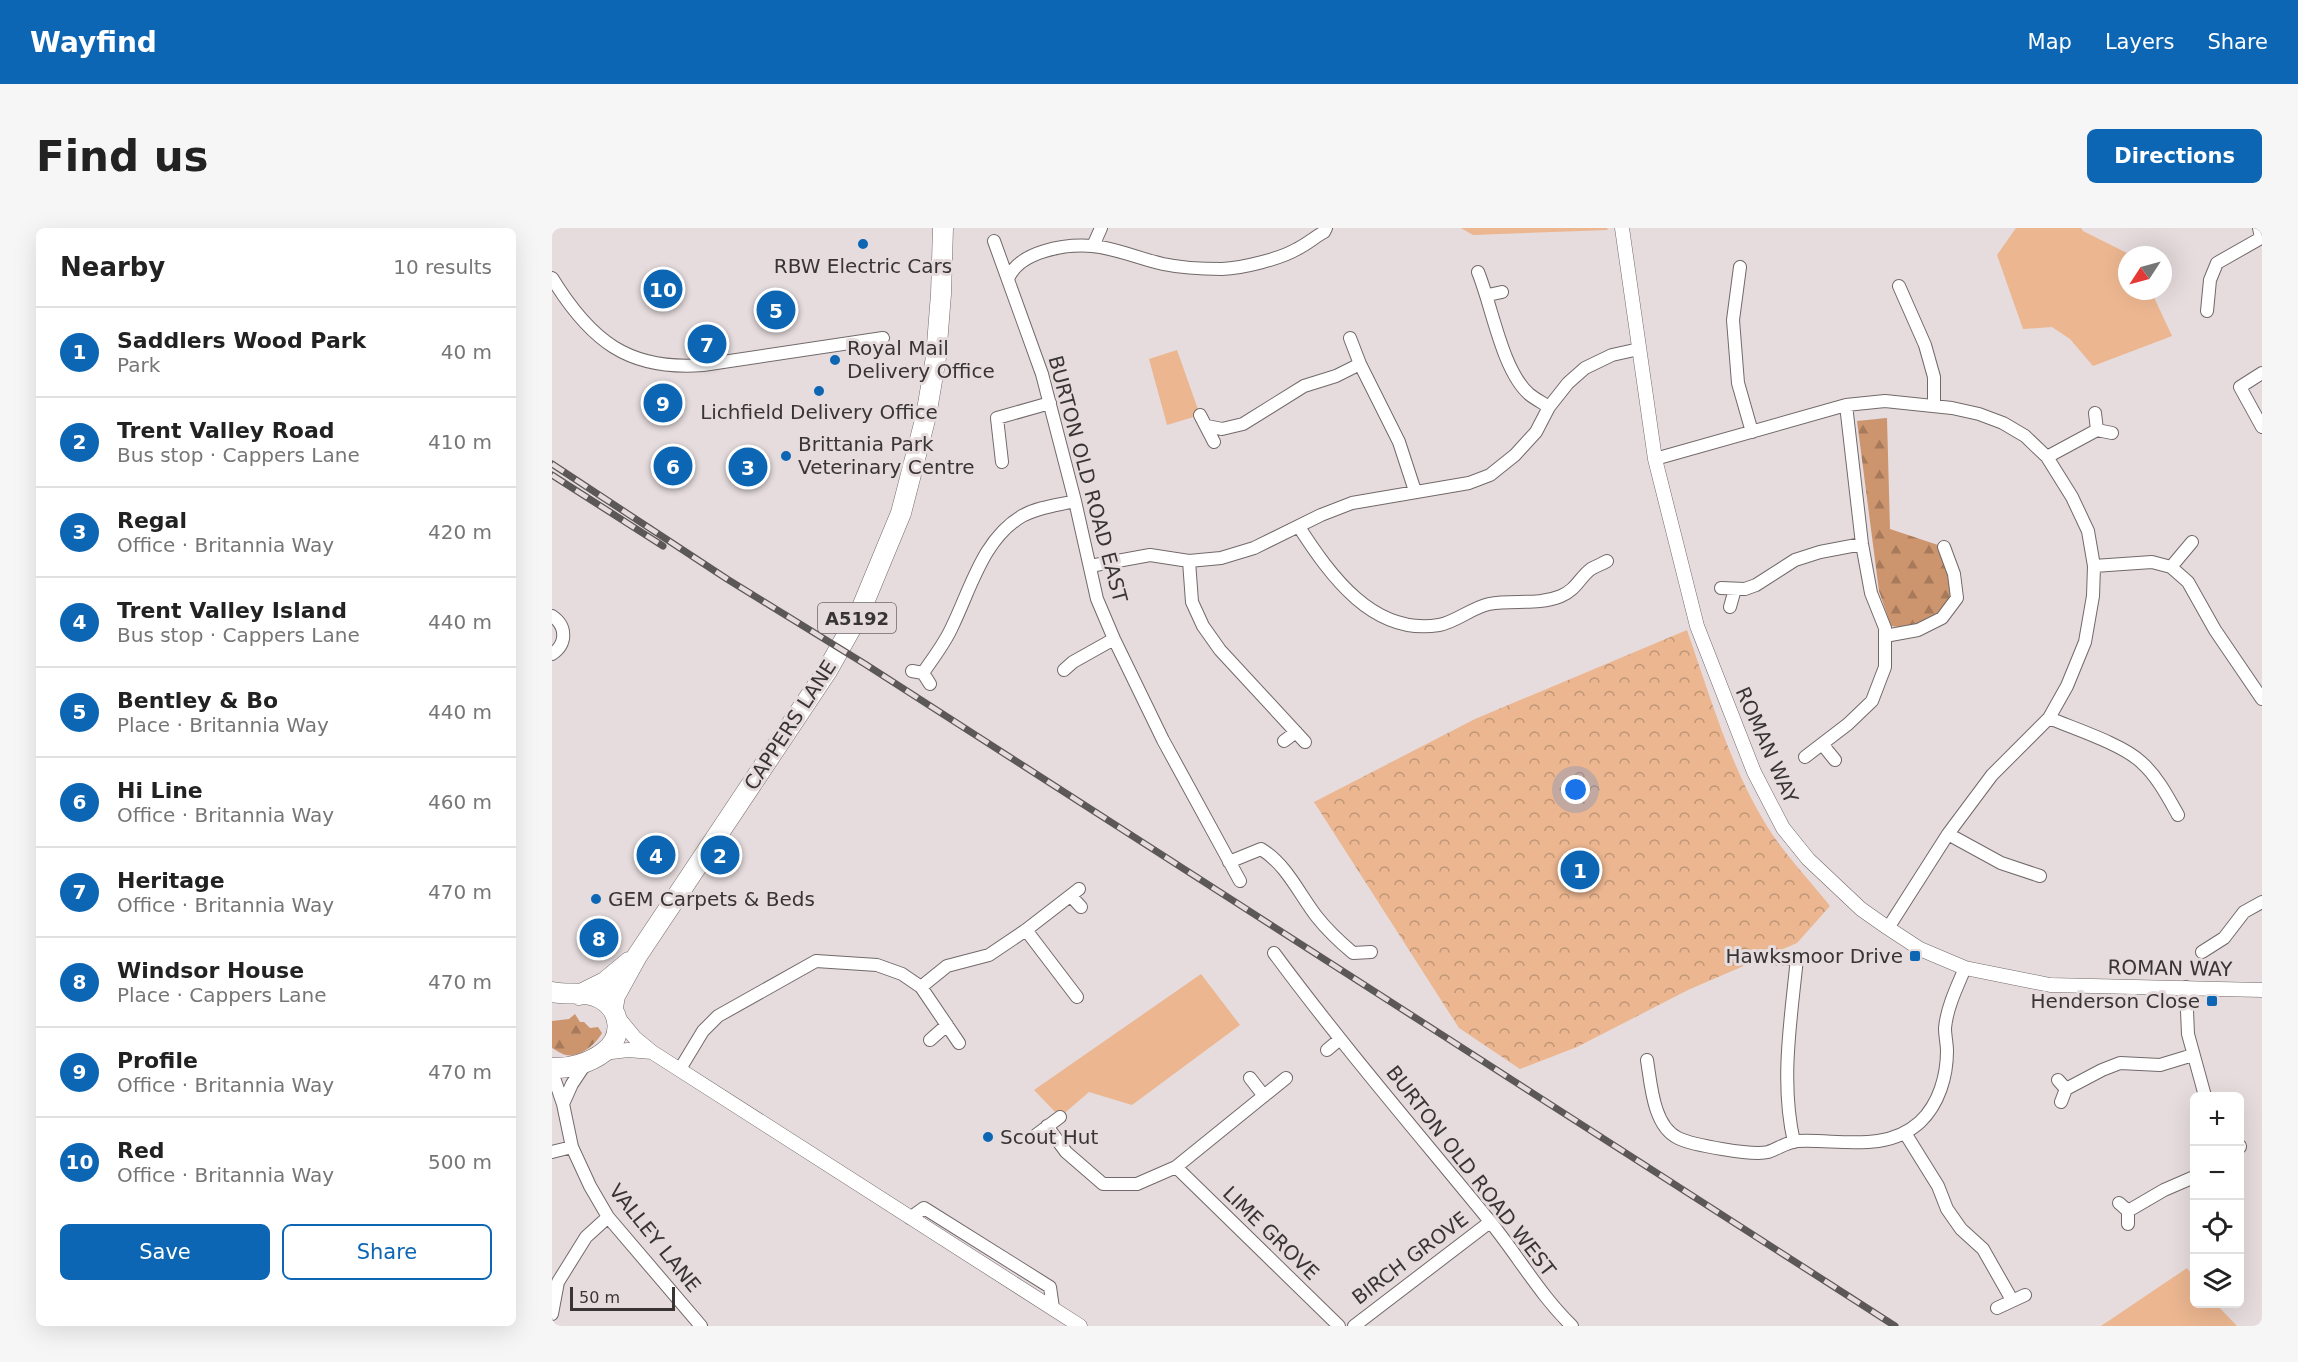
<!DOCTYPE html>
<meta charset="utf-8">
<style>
body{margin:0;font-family:"DejaVu Sans",sans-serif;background:#f6f6f6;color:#222}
.controls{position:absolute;right:18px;bottom:18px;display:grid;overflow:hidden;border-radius:9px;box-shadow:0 6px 24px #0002}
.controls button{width:54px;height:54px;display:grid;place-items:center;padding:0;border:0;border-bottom:2px solid #e0e0e0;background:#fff;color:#222;font:30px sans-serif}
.compass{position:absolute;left:1566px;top:18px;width:54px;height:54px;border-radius:50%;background:#fff;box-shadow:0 6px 24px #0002;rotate:234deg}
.scale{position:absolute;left:18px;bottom:15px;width:105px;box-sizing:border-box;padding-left:6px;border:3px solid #393535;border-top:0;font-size:16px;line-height:21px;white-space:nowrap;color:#393535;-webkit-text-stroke:4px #e6dcdd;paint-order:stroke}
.you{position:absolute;left:1024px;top:562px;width:21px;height:21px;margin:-15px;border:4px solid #fff;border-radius:50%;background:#1a73e8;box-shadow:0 0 0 9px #1a73e833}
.badge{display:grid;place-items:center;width:39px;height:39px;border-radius:50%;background:#0c66b3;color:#fff;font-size:20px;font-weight:700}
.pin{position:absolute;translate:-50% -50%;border:3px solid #fff;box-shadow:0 2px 6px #0006}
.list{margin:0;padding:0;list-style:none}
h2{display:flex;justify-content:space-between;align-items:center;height:78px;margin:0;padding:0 24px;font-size:26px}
h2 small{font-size:20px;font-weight:400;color:#767676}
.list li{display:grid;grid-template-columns:39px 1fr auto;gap:18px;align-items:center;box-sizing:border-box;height:90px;padding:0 24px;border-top:2px solid #e0e0e0}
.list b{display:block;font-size:22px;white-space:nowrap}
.list p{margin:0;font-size:20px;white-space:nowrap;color:#767676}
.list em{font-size:20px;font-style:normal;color:#767676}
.actions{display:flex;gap:12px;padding:18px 24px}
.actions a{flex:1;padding:14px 0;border:2px solid #0c66b3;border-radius:9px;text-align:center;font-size:21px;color:#0c66b3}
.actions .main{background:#0c66b3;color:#fff}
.icon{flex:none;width:33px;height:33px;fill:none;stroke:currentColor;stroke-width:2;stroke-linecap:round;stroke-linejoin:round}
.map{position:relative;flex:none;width:1710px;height:1098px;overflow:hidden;border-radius:9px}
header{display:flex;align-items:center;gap:36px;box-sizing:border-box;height:84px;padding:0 30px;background:#0c66b3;color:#fff}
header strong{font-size:28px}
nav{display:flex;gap:33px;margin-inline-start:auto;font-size:21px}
.intro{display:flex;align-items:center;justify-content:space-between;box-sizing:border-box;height:144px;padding:0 36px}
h1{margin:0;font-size:42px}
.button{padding:15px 27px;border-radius:9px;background:#0c66b3;color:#fff;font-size:21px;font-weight:700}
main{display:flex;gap:36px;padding:0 36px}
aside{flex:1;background:#fff;border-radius:9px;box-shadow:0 6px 24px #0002}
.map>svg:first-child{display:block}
</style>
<header>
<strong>Wayfind</strong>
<nav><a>Map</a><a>Layers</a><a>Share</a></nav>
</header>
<div class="intro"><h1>Find us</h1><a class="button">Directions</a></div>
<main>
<aside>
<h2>Nearby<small>10 results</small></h2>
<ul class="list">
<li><span class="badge">1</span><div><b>Saddlers Wood Park</b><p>Park</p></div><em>40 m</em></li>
<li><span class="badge">2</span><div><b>Trent Valley Road</b><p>Bus stop · Cappers Lane</p></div><em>410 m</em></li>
<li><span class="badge">3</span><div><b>Regal</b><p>Office · Britannia Way</p></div><em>420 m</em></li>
<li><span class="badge">4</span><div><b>Trent Valley Island</b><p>Bus stop · Cappers Lane</p></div><em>440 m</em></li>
<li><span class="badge">5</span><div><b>Bentley &amp; Bo</b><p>Place · Britannia Way</p></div><em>440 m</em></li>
<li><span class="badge">6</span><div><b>Hi Line</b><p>Office · Britannia Way</p></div><em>460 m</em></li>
<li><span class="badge">7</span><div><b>Heritage</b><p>Office · Britannia Way</p></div><em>470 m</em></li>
<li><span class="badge">8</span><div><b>Windsor House</b><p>Place · Cappers Lane</p></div><em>470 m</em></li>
<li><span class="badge">9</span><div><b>Profile</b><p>Office · Britannia Way</p></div><em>470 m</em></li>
<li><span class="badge">10</span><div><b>Red</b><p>Office · Britannia Way</p></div><em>500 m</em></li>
</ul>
<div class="actions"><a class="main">Save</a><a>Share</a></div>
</aside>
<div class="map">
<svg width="1710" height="1098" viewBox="0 0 1710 1098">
<defs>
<pattern id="forest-firs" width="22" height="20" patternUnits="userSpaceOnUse" patternTransform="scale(1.5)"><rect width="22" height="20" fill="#cc956e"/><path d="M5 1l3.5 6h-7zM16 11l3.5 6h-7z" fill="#a77a5b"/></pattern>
<pattern id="park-crowns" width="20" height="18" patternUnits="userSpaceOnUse" patternTransform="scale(1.5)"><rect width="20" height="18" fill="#ebb690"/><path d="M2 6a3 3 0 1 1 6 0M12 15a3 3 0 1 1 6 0" fill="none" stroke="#bf9576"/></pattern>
</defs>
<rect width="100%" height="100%" fill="#e6dcdd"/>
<!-- grass -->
<path fill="#ebb690" d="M 909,0 L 1055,0 L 1056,2 L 921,7 Z
M 1464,0 L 1529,0 L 1531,3 L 1579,27 L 1575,27 L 1575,63 L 1599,63 L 1620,108 L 1541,138 L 1518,111 L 1500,99 L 1471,101 L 1445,27 Z
M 625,122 L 648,187 L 615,197 L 597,131 Z
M 649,746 L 688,797 L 580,877 L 537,864 L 508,889 L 482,862 Z
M 1635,1040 L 1642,1049 L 1642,1076 L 1664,1076 L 1685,1098 L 1549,1098 Z"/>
<!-- forest -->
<path fill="url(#forest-firs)" d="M 1335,190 L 1338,301 L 1392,319 L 1405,370 L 1382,394 L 1354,400 L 1339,398 L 1327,363 L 1305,193 Z
M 23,786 L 28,794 L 32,794 L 38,800 L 46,799 L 50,805 C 44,816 28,830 14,827 C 9,826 4,822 0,820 L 0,793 L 17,791 Z"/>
<!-- park -->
<path fill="url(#park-crowns)" d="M 1135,402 C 1159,471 1180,545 1220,606 C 1237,631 1259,654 1278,678 L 1245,715 L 1136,762 L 1025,819 L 968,841 L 907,800 L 762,574 L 923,491 Z"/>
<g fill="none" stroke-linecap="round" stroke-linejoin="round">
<!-- minor casing -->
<g stroke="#72696a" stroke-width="14">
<path id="minor" d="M 442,13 L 490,146 L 523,273 L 545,371 L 562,411 L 611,512 L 688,653
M 541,18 L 549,0
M 1188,39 L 1181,92 L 1186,155 L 1200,204
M 926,44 C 940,78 950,142 977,166 C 983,171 991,175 997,179
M 0,50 C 38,112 76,143 151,137 L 331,110
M 456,51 C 467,23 513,16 540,18 C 564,20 588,31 611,36 C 630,40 651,41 670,41 C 691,40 728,31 745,21 C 755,16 763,9 772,4 L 774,0
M 1347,58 L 1373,117 L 1382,149 L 1382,178
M 936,67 L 950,64
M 1655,83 L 1658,52 L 1665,35 L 1709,10 L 1707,0
M 798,110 L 808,136 L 847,214 L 863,263
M 1710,145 L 1688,159 L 1710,199
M 1543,185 L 1545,202 L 1560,205
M 648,187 L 662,214
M 655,198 L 670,201 L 691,196 L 752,158 L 784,148 L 808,136
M 1495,229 L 1545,202
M 1103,231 L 1294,177 L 1333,173 L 1400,180 L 1427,186 L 1451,195 L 1473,208 L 1495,229 L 1520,269 L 1536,303 L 1542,338 L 1541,368 L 1533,414 L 1515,458 L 1497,490 L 1440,547 L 1396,606 L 1336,700
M 450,234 L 445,190 L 498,175
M 747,299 C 778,347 821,408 887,397 C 904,394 919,380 937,376 C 961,371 985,378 1009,368 C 1025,361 1027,350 1039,341 C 1044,338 1050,336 1055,333
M 637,333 L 640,374 L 651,398 L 668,422 L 753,514
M 538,338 L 598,327 L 637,333 L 669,330 L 702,320 L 769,287 L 800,275 L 917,255 L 938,247 L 963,227 L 984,204 L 997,179 L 1016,155 L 1033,140 L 1060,127 L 1087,121
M 1542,338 L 1600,334 L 1619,339 L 1636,354 L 1663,402 L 1710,471
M 1619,339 L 1640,314
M 1169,360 L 1193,361 L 1204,357 L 1243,332 L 1268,324 L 1310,316
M 1178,379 L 1183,361
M 0,388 C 15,398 15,416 0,426
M 1333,408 L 1366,402 L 1390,390 L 1405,370 L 1402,346 L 1392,319
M 512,442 L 521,434 L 562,411
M 360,443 L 371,445 L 378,456
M 371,445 C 381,430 393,415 400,399 C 419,360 431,311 470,288 C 486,279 506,277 523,273
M 1497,490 C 1523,501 1570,516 1589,534 C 1605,548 1616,569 1626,587
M 732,513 L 744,504
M 1270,516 L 1283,532
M 1253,529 L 1296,496 L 1320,473 L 1333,439 L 1333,400 L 1319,365 L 1310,316 L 1294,177
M 1396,606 L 1449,635 L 1488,648
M 677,634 L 709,621 C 735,637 747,666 765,689 C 776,703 788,714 801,725 L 819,724
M 519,668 L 529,679
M 474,702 L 525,769
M 1650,724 L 1672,710 L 1692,684 L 1710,674
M 722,725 C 790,817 864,903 936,991 C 965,1026 987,1066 1020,1098
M 1227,731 L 1245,730 C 1239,791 1228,854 1242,914
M 369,759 L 395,738 L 437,727 L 474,702 L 527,661
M 1634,759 L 1636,806 L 1653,868
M 378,812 L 395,797
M 775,822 L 788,811
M 1095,832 C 1099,856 1101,898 1126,910 C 1140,917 1201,928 1216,924 C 1226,921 1234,914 1246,913 C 1287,911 1334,925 1368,894 C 1387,876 1395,848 1395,823 C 1395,816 1393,808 1393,800 C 1395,779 1405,759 1413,740
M 128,841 L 151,803 L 166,788 L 264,733 L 325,737 L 350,746 L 369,759 L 407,815
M 0,844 L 11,876 L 20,919 L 38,958 L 56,989 L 149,1098
M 698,850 L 712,868
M 1506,852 L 1514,861 L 1509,874
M 1514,861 L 1550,842 L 1568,835 L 1608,837 L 1641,827
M 11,876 L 20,856 L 34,835
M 495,898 L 514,924 L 551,956 L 585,956 L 624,939 L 734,850
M 1353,905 L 1386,958 L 1395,981 L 1409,1001 L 1431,1021 L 1460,1072
M 480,910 L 508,889
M 1688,918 L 1688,919
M 0,924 L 20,919
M 624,939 L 787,1098
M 1567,975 L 1576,983 L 1576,996
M 1576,983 L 1612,962 L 1642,949
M 358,990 L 372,980 L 498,1059 L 501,1080
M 1445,1080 L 1473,1067
M 0,1086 L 6,1054 L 34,1009 L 56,989
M 802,1098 L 938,994"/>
</g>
<!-- tertiary casing -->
<g stroke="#72696a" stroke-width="15">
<path id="tertiary" d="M 1070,0 L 1103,231 L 1145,398 L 1202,544 L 1231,600 L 1256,631 L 1309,681 L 1336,700 L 1368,721 L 1413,740 L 1498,757 L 1710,762
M 64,787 L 83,810 L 100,824 L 528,1098
M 51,825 L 76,822 L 100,824"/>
</g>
<!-- trunk casing -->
<g stroke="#72696a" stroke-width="21">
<path id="trunk" d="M 0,764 C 17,768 35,762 49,771 C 70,783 71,810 52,824 C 38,835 17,841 0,840
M 27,767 L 53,754 L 77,734
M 61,779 L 63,768 L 85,728 L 275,443 L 308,384 L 349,285 L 374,188 L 384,129 L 389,66 L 391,0"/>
</g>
<!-- minor -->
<use href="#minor" stroke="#fff" stroke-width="12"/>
<!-- tertiary -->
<use href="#tertiary" stroke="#fff" stroke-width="14"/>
<!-- trunk -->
<use href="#trunk" stroke="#fff" stroke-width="20"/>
<!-- rail casing -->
<g stroke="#5d5858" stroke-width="7">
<path id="rail" d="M 0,236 L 175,351 L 313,436 L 1343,1098
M 0,247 L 111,318"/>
</g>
<!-- rail -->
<use href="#rail" stroke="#e6dcdd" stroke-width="4.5" stroke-dasharray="14" stroke-linecap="butt"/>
</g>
<!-- markers -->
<g fill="#0c66b3" stroke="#e6dcdd" stroke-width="2">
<circle cx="311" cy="16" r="6"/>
<circle cx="283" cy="132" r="6"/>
<circle cx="267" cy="163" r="6"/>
<circle cx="234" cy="228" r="6"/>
<circle cx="44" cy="671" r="6"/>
<rect x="1357" y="722" width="12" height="12" rx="3"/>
<rect x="1654" y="767" width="12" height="12" rx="3"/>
<circle cx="436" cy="909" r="6"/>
</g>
<g text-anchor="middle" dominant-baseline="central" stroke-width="6" stroke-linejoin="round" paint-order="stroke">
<!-- shield labels -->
<rect fill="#e6dcdd" stroke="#6d6767" stroke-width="1.5" x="266" y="375" width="78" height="30" rx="4.5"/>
<g font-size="18" font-weight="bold" fill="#393535">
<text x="305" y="390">A5192</text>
</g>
<!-- poi labels -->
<g font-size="20" fill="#393535" stroke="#e6dcdd" text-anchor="start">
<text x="311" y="38" text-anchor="middle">RBW Electric Cars</text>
<text x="295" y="120">Royal Mail<tspan x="295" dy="23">Delivery Office</tspan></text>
<text x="267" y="184" text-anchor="middle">Lichfield Delivery Office</text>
<text x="246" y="216">Brittania Park<tspan x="246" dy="23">Veterinary Centre</tspan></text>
<text x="56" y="671">GEM Carpets &amp; Beds</text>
<text x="1351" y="728" text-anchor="end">Hawksmoor Drive</text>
<text x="1648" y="773" text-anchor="end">Henderson Close</text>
<text x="448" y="909">Scout Hut</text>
</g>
<!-- street labels -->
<g font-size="20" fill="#393535" stroke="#e6dcdd">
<text transform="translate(536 251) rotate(75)">BURTON OLD ROAD EAST</text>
<text transform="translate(238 497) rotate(-57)">CAPPERS LANE</text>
<text transform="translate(1215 517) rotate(66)">ROMAN WAY</text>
<text transform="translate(1618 740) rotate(1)">ROMAN WAY</text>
<text transform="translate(919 943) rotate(52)">BURTON OLD ROAD WEST</text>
<text transform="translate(719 1005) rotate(44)">LIME GROVE</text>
<text transform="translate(103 1010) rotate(51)">VALLEY LANE</text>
<text transform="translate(858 1030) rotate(-37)">BIRCH GROVE</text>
</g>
</g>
</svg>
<div class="controls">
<button>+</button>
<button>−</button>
<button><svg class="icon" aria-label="locate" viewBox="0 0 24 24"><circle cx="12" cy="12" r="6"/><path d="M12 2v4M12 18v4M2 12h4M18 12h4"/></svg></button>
<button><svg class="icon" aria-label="layers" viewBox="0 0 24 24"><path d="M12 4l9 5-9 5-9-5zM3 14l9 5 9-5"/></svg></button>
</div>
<svg class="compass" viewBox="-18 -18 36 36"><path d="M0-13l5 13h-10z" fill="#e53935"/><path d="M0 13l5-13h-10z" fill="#767676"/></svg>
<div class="scale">50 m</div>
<div class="you"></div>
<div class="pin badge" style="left:1028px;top:642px">1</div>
<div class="pin badge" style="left:168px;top:627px">2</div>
<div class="pin badge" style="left:196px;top:239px">3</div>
<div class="pin badge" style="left:104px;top:627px">4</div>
<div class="pin badge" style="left:224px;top:82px">5</div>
<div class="pin badge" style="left:121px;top:238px">6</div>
<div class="pin badge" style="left:155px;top:116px">7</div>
<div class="pin badge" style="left:47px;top:710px">8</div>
<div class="pin badge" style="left:111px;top:175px">9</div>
<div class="pin badge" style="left:111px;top:61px">10</div>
</div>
</main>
